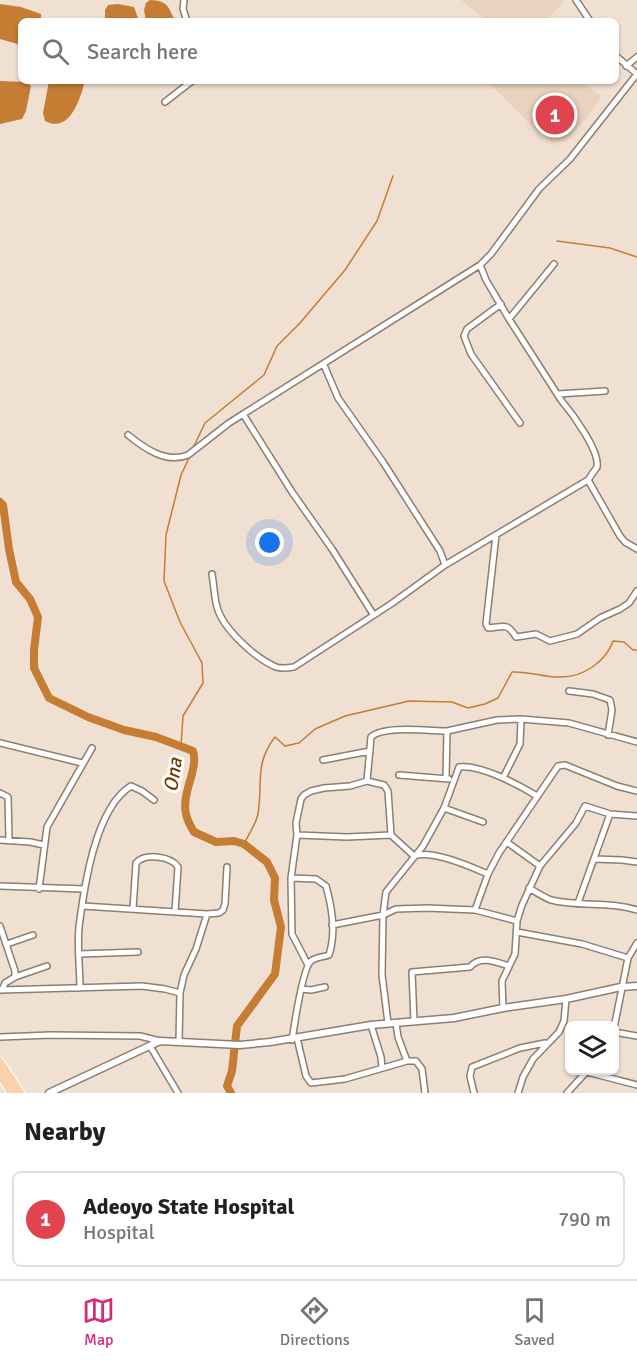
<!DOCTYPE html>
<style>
body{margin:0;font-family:Signika,sans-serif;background:#f2f2f2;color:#202124}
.controls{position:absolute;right:18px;bottom:18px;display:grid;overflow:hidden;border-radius:9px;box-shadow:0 2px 4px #0004}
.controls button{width:54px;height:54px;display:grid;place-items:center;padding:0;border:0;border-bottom:2px solid #e0e0e0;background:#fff;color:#202124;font:30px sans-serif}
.you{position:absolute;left:270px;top:543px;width:21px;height:21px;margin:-15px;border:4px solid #fff;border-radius:50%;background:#1a73e8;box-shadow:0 0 0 9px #1a73e833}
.badge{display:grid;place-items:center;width:39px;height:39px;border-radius:50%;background:#db2777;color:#fff;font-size:20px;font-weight:700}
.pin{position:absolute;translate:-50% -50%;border:3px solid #fff;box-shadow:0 2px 6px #0006}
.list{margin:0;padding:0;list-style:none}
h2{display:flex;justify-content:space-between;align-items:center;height:78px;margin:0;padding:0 24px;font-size:26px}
h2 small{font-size:20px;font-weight:400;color:#757577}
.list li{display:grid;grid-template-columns:39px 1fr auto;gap:18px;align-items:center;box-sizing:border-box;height:96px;margin:0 12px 12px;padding:0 12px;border:2px solid #e0e0e0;border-radius:9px}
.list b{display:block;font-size:22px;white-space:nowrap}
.list p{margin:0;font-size:20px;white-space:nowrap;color:#757577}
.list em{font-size:20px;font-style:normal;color:#757577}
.icon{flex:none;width:33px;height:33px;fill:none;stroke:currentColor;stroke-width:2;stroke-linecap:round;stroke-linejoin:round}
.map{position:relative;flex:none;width:637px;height:1093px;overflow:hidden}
.search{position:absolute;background:#fff;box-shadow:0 2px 4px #0004;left:18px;right:18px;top:18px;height:66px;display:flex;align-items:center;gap:15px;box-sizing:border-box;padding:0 21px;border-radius:9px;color:#757577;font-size:22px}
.sheet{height:186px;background:#fff}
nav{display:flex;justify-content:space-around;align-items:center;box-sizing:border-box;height:84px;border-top:2px solid #e0e0e0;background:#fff;font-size:16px;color:#757577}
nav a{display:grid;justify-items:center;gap:3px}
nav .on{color:#db2777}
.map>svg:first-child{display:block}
</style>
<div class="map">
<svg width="637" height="1093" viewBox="0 0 637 1093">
<rect width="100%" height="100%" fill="#f0e0d2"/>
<!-- built -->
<path fill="#e9d3bf" d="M 461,0 L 565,0 L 546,21 L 487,21 Z
M 487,81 L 580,81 L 602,96 L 584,121 L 565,141 L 552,142 L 534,128 Z"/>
<!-- water -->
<path fill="#c47d32" d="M 150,0 C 168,1 168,6 175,21 L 146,21 L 144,10 L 146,3 Z
M 0,4 L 21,7 L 41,14 L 41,21 L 21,21 L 21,45 L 0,39 Z
M 118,4 L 134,7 L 139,21 L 105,21 L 105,10 L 108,5 Z
M 0,81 L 26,82 L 31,86 L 26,111 L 22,119 L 0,124 Z
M 49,81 L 85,81 C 80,99 70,134 45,121 L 43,113 Z"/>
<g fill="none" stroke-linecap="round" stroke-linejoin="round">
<!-- stream -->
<path stroke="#c47d32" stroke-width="1.5" d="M 557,241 L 610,248 L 637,257
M 193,448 L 205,423 L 264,375 L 277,346 L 300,323 L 345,270 L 377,221 L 393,176
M 181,746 L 183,716 L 203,683 L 202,663 L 180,622 L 164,581 L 166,535 L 181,475 L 189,458
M 244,844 C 248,835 256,824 258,814 C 263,783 254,764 275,737 L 285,746 L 299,743 L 315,729 L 345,716 L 409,701 L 452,702 L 468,708 L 485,704 L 498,698 L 512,672 C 528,671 543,677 559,677 C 582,678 606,662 613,641 L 624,642 L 633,650 L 637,650"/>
<!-- river -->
<path stroke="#c47d32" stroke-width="8" d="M 0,502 L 3,505 L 9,549 L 16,582 L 30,599 L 38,617 L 34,650 L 34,668 L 49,698 L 88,717 L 124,730 L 156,737 L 193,751 C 199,769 181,793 186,814 C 187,820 191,827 194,832 L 216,842 L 234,841 L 244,844 L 267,862 L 275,878 L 274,900 L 281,927 L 275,974 L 237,1026 L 232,1071 L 227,1086 L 231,1093"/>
<!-- minor casing -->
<g stroke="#8d7e71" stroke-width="8">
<path id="minor" d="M 184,0 L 183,9 L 187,21
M 576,0 L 590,21
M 616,56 L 637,74
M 626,66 L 637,57
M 165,102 L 192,81
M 501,304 L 467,329 L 464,336 L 471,354 L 520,423
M 509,319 L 554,264
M 324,365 L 338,398 L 383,462 L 440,551 L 445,565
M 558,394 L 605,391
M 243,414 L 292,492 L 332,549 L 373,614
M 128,435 C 144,448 166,464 188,455 L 229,423 L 480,265 L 491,254 L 539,189 L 570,159 L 637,74
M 588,480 L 620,536 L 625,542 L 637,549
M 496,535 L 486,624 L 488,628 C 504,627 507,622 516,637 L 536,634 L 550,641 L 577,634 L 600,618 L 620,609 L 629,603 L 637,591
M 212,574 C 214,585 214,596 217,607 C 223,629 255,658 276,667 C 282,669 288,668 294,667 L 391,604 L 445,565 L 588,480 L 597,467 C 600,451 572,413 561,400 L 509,319 L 486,280 L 480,265
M 569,691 L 593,694 L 610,700 L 612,710 L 608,735
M 447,731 L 497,720 L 521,719 L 569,723 L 637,742
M 0,743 L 82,763
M 323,760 L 370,751
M 399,775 L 449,779
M 503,778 L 520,744 L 521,719
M 367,781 L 371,737 C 383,725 430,731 447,731 L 446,778
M 0,793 L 8,797 L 9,840
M 444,808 L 483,822
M 297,835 L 347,837 L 391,835 L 414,856 C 431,849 471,867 488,874
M 0,840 L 30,842 L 44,845
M 508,843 L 540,866
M 594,859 L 622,860 L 637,862
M 291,878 L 292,934 L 308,965
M 0,886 L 84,889
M 529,888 C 536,892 543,897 551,900 C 579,907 609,901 637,910
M 39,889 L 47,827 L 92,748
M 578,903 L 610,814
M 83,906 L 207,914 L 196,949 L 184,975 L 180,993 L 179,1041
M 133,909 L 136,863 C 145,853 171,856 178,867 L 175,912
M 475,910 L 488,874 L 499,853 L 558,766 L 565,765 L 617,786 L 637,791
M 207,914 L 219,913 L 223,910 L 225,904 L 227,867
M 332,925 L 383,915 L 396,909 L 427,908 L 475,910 L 517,921
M 0,926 L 15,971 L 15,977 L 5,983 L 2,990
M 517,932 L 582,944 L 628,958
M 7,944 L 33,935
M 79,954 L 138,952
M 15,977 L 47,966
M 80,988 C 80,968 77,947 79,927 C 84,888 95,808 131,786 L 142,791 L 154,800
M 301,989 L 311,990 L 325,987
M 0,990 L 142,986 L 165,989 L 180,993
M 503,1008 L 502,981 L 515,954 L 517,921 L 522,905 L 540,866 L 576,823 L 585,806 L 610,814 L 637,816
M 414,1021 L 412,972 L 470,967 C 480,955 496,962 509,966
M 388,1023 L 382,975 L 383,915 L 386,892 L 423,846 L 444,808 L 459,767 C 480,764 519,785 537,796
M 396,1023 L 398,1037 L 407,1061 L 416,1061 L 422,1069 L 425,1093
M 371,1025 L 381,1057 L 382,1068
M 614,1028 L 628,958 L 637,943
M 614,1032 L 637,1036
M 0,1037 L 51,1035 L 140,1036 L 160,1041
M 297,1038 L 306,1076 L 311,1083 L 345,1079 L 407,1061
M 292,1040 C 294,1027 303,967 311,961 C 316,957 324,957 329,955 C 336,934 332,907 326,886 L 316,879 L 291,878 L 297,835 L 296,823 L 301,799 L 304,795 L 311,791 L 324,788 L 350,786 L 367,781 L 384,785 L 388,791 L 391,835
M 150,1046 L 178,1093
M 587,1072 L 637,1085
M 474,1093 L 470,1076 L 472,1067 L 520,1048 L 545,1043
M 518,1093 L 523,1077 L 533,1059 L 559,1032 L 564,1021 L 566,999
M 567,1093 L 588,1070"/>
</g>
<!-- tertiary casing -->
<g stroke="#8d7e71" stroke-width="9">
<path id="tertiary" d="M 49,1093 L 160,1041 L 240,1045 L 270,1042 L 371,1025 L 454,1018 L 503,1008 L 566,999 L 621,987 L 637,986"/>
</g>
<!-- primary casing -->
<g stroke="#fff" stroke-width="10">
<path id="primary" d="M 0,1062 L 20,1093
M 0,1075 L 12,1093"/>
</g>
<!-- minor -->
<use href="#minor" stroke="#fff" stroke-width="5"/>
<!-- tertiary -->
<use href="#tertiary" stroke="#fff" stroke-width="6"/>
<!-- primary -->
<use href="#primary" stroke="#fad1ab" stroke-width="8"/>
</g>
<g text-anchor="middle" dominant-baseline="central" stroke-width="6" stroke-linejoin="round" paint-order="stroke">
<!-- water labels -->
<g font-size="20" font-style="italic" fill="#6c3d00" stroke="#fff">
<text transform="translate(173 775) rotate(-82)">Ona</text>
</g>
</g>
</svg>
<div class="controls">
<button><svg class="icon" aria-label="layers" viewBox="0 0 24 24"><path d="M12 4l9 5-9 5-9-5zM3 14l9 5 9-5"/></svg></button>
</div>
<div class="you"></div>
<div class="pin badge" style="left:555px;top:115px;background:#e0444e">1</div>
<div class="search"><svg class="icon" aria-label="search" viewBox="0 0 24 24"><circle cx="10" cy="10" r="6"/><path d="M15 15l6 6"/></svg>Search here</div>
</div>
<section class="sheet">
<h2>Nearby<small></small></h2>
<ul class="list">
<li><span class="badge" style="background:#e0444e">1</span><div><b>Adeoyo State Hospital</b><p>Hospital</p></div><em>790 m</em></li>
</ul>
</section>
<nav>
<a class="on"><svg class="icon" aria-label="map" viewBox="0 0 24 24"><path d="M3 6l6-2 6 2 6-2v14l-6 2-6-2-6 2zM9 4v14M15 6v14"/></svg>Map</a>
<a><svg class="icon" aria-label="directions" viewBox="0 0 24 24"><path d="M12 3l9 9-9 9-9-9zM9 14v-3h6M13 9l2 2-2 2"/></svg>Directions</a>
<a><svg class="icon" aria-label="saved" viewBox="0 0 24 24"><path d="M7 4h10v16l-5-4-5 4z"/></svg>Saved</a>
</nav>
